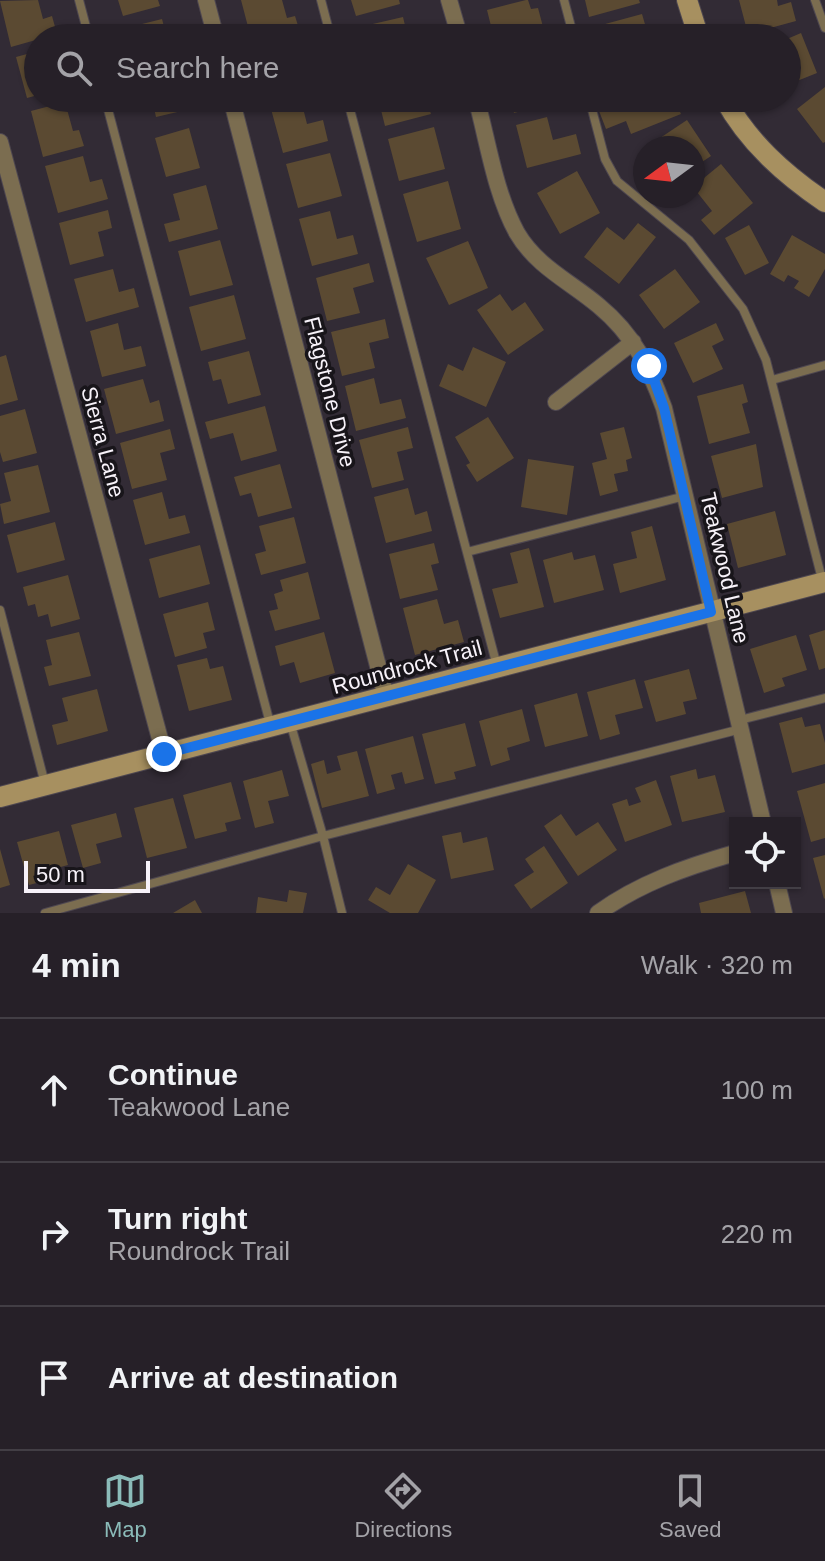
<!DOCTYPE html>
<meta charset="utf-8">
<style>
body{margin:0;font-family:Helvetica,sans-serif;background:#2e2830;color:#f1f3f6}
.controls{position:absolute;right:24px;bottom:24px;display:grid;overflow:hidden;border-radius:0px;box-shadow:0 2px 6px #0004}
.controls button{width:72px;height:72px;display:grid;place-items:center;padding:0;border:0;border-bottom:2px solid #423e45;background:#262028;color:#f1f3f6;font:40px sans-serif}
.compass{position:absolute;left:633px;top:136px;width:72px;height:72px;border-radius:50%;background:#262028;box-shadow:0 2px 6px #0004;rotate:255deg}
.scale{position:absolute;left:24px;bottom:20px;width:126px;box-sizing:border-box;padding-left:8px;border:4px solid #f7f2f9;border-top:0;font-size:22px;line-height:28px;white-space:nowrap;color:#f7f2f9;-webkit-text-stroke:6px #18151a;paint-order:stroke}
.stop{position:absolute;width:24px;height:24px;margin:-18px;border:6px solid #1a73e8;border-radius:50%;background:#fff}
.stop.end{background:#1a73e8;border-color:#fff;box-shadow:0 2px 8px #0008}
.list{margin:0;padding:0;list-style:none}
h2{display:flex;justify-content:space-between;align-items:center;height:104px;margin:0;padding:0 32px;font-size:34px}
h2 small{font-size:26px;font-weight:400;color:#a4a3a8}
.list li{display:grid;grid-template-columns:52px 1fr auto;gap:24px;align-items:center;box-sizing:border-box;height:144px;padding:0 32px;border-top:2px solid #423e45}
.list b{display:block;font-size:30px;white-space:nowrap}
.list p{margin:0;font-size:26px;white-space:nowrap;color:#a4a3a8}
.list em{font-size:26px;font-style:normal;color:#a4a3a8}
.icon{flex:none;width:44px;height:44px;fill:none;stroke:currentColor;stroke-width:2;stroke-linecap:round;stroke-linejoin:round}
.map{position:relative;flex:none;width:825px;height:913px;overflow:hidden}
.search{position:absolute;background:#262028;box-shadow:0 2px 6px #0004;left:24px;right:24px;top:24px;height:88px;display:flex;align-items:center;gap:20px;box-sizing:border-box;padding:0 28px;border-radius:44px;color:#a4a3a8;font-size:30px}
.sheet{height:536px;background:#262028}
nav{display:flex;justify-content:space-around;align-items:center;box-sizing:border-box;height:112px;border-top:2px solid #423e45;background:#262028;font-size:22px;color:#a4a3a8}
nav a{display:grid;justify-items:center;gap:4px}
nav .on{color:#8bbbb9}
.map>svg:first-child{display:block}
</style>
<div class="map">
<svg width="825" height="913" viewBox="0 0 825 913">
<rect width="100%" height="100%" fill="#322b35"/>
<!-- building -->
<path fill="#5b4a32" d="M 38,0 L 43,19 L 52,16 L 57,34 L 11,47 L 0,1 Z
M 118,0 L 158,0 L 160,6 L 123,16 Z
M 241,0 L 282,0 L 287,18 L 295,16 L 300,32 L 279,38 L 251,38 Z
M 351,0 L 399,0 L 400,4 L 356,16 Z
M 526,0 L 528,0 L 531,9 L 538,8 L 546,38 L 494,38 L 487,10 Z
M 585,0 L 639,0 L 640,3 L 589,17 Z
M 739,0 L 777,0 L 778,6 L 791,2 L 796,21 L 748,34 Z
M 642,14 L 649,38 L 597,38 L 594,27 Z
M 403,17 L 408,38 L 366,38 L 364,26 Z
M 162,19 L 167,38 L 116,38 L 114,31 Z
M 801,33 L 817,73 L 797,81 L 792,70 L 787,72 L 787,39 Z
M 38,51 L 38,95 L 27,98 L 16,57 Z
M 825,87 L 825,142 L 823,143 L 797,109 Z
M 119,98 L 183,98 L 186,110 L 156,117 L 152,99 L 122,107 Z
M 378,98 L 426,98 L 431,114 L 385,126 Z
M 510,98 L 551,98 L 552,103 L 514,113 Z
M 594,98 L 674,98 L 681,114 L 631,134 L 626,121 L 606,129 Z
M 301,100 L 307,124 L 323,120 L 328,141 L 283,153 L 271,109 Z
M 65,102 L 73,131 L 79,130 L 84,146 L 43,157 L 31,111 Z
M 547,117 L 553,140 L 576,134 L 581,154 L 527,168 L 516,125 Z
M 687,120 L 711,156 L 693,168 L 693,148 L 645,148 Z
M 434,127 L 445,169 L 399,181 L 388,139 Z
M 189,128 L 200,168 L 166,177 L 155,138 Z
M 330,153 L 342,196 L 298,208 L 286,164 Z
M 83,156 L 90,182 L 102,179 L 108,199 L 58,213 L 45,166 Z
M 721,164 L 753,203 L 714,235 L 701,220 L 712,211 L 693,187 Z
M 577,171 L 600,213 L 560,234 L 537,193 Z
M 448,181 L 461,229 L 417,242 L 403,194 Z
M 206,185 L 218,229 L 169,242 L 164,224 L 180,220 L 173,194 Z
M 108,210 L 112,228 L 98,232 L 104,256 L 70,265 L 59,223 Z
M 330,211 L 337,239 L 353,235 L 358,254 L 312,266 L 299,219 Z
M 638,223 L 656,237 L 619,284 L 584,257 L 607,227 L 624,240 Z
M 749,225 L 769,263 L 745,275 L 725,238 Z
M 792,235 L 825,254 L 825,269 L 809,297 L 794,288 L 799,281 L 788,275 L 784,282 L 770,274 Z
M 220,240 L 233,285 L 190,296 L 178,251 Z
M 468,241 L 488,288 L 449,305 L 426,258 Z
M 369,263 L 374,282 L 353,288 L 360,313 L 327,321 L 316,278 Z
M 113,269 L 119,292 L 134,288 L 139,307 L 86,322 L 74,279 Z
M 675,269 L 700,302 L 664,329 L 639,295 Z
M 500,294 L 512,311 L 525,302 L 544,330 L 508,355 L 477,310 Z
M 234,295 L 246,339 L 201,351 L 189,307 Z
M 385,319 L 389,338 L 369,343 L 375,368 L 342,376 L 331,332 Z
M 118,323 L 124,350 L 141,346 L 146,366 L 102,377 L 90,331 Z
M 716,323 L 724,340 L 712,346 L 723,369 L 693,383 L 674,343 Z
M 473,347 L 506,362 L 486,407 L 439,386 L 448,364 L 463,371 Z
M 249,351 L 261,395 L 228,404 L 221,379 L 213,381 L 208,362 Z
M 6,355 L 18,400 L 0,405 L 0,357 Z
M 374,378 L 380,404 L 401,399 L 406,418 L 356,431 L 345,386 Z
M 143,379 L 150,403 L 159,400 L 164,421 L 116,434 L 104,389 Z
M 743,384 L 748,402 L 742,404 L 750,433 L 709,444 L 697,396 Z
M 265,406 L 277,451 L 241,461 L 233,433 L 210,439 L 205,422 Z
M 25,409 L 37,453 L 3,462 L 0,452 L 0,416 Z
M 488,417 L 514,458 L 477,482 L 466,465 L 470,463 L 455,437 Z
M 408,427 L 413,448 L 397,452 L 404,480 L 372,488 L 359,440 Z
M 624,427 L 632,458 L 626,460 L 628,471 L 614,474 L 618,491 L 600,496 L 592,463 L 607,459 L 600,433 Z
M 170,429 L 175,449 L 160,453 L 167,480 L 132,489 L 120,443 Z
M 756,444 L 763,487 L 722,498 L 711,456 Z
M 528,459 L 574,466 L 567,515 L 521,507 Z
M 280,464 L 292,508 L 258,517 L 251,493 L 240,496 L 234,477 Z
M 38,465 L 50,512 L 4,524 L 0,504 L 11,501 L 4,473 Z
M 408,488 L 415,515 L 427,511 L 432,531 L 386,543 L 374,497 Z
M 162,492 L 169,519 L 185,515 L 190,533 L 145,545 L 133,500 Z
M 775,511 L 786,555 L 738,568 L 727,524 Z
M 294,517 L 306,563 L 261,575 L 255,554 L 266,551 L 259,526 Z
M 55,522 L 65,560 L 17,573 L 7,535 Z
M 652,526 L 666,580 L 620,593 L 613,564 L 637,558 L 631,532 Z
M 434,543 L 439,563 L 431,565 L 438,590 L 400,599 L 389,554 Z
M 200,545 L 210,584 L 159,598 L 149,559 Z
M 529,548 L 544,607 L 500,618 L 492,589 L 518,583 L 510,553 Z
M 572,552 L 574,560 L 595,555 L 604,590 L 554,603 L 543,560 Z
M 308,572 L 320,619 L 275,631 L 269,611 L 278,609 L 274,594 L 283,591 L 280,580 Z
M 68,575 L 80,619 L 51,627 L 48,614 L 38,617 L 35,604 L 28,606 L 23,587 Z
M 437,599 L 444,624 L 458,620 L 464,642 L 415,655 L 403,608 Z
M 208,602 L 215,630 L 203,633 L 207,648 L 175,657 L 163,614 Z
M 825,630 L 825,668 L 819,670 L 809,635 Z
M 79,632 L 91,676 L 49,686 L 44,667 L 52,665 L 46,640 Z
M 324,632 L 335,673 L 300,683 L 294,662 L 280,666 L 275,646 Z
M 796,635 L 807,670 L 782,678 L 785,686 L 764,693 L 750,649 Z
M 207,658 L 210,669 L 223,666 L 232,700 L 189,711 L 177,665 Z
M 689,669 L 697,699 L 683,702 L 686,714 L 656,722 L 644,681 Z
M 635,679 L 643,708 L 615,715 L 620,734 L 600,740 L 587,692 Z
M 97,689 L 108,731 L 57,745 L 52,725 L 68,721 L 62,698 Z
M 577,693 L 588,736 L 545,747 L 534,705 Z
M 522,709 L 530,741 L 507,748 L 510,760 L 491,766 L 479,721 Z
M 802,717 L 805,727 L 820,724 L 825,743 L 825,764 L 792,773 L 779,723 Z
M 465,723 L 476,766 L 454,772 L 456,779 L 435,784 L 422,734 Z
M 413,736 L 424,779 L 405,784 L 402,772 L 391,775 L 395,789 L 377,794 L 365,749 Z
M 357,751 L 369,796 L 322,808 L 311,764 L 324,760 L 327,774 L 341,770 L 337,756 Z
M 696,769 L 698,779 L 715,775 L 725,812 L 682,822 L 670,776 Z
M 282,770 L 289,796 L 268,801 L 274,823 L 255,828 L 243,781 Z
M 656,780 L 672,825 L 625,842 L 612,804 L 627,799 L 629,806 L 641,802 L 635,788 Z
M 231,782 L 241,819 L 225,823 L 227,831 L 195,839 L 183,795 Z
M 825,783 L 825,838 L 811,842 L 797,791 Z
M 173,798 L 187,848 L 147,858 L 134,808 Z
M 116,813 L 122,837 L 96,844 L 101,863 L 83,868 L 71,825 Z
M 561,814 L 576,836 L 598,822 L 617,850 L 578,876 L 544,826 Z
M 59,831 L 68,865 L 46,871 L 48,880 L 29,885 L 17,842 Z
M 461,832 L 463,843 L 487,837 L 494,870 L 451,879 L 442,836 Z
M 544,846 L 568,883 L 531,909 L 514,885 L 534,872 L 525,859 Z
M 0,849 L 10,885 L 0,888 Z
M 825,855 L 825,898 L 824,899 L 813,858 Z
M 408,864 L 436,880 L 418,913 L 390,913 L 368,900 L 376,887 L 390,895 Z
M 289,890 L 307,893 L 303,913 L 256,913 L 258,897 L 287,902 Z
M 745,891 L 751,913 L 701,913 L 699,903 Z
M 195,900 L 202,913 L 173,913 Z"/>
<g fill="none" stroke-linecap="round" stroke-linejoin="round">
<!-- lane casing -->
<g stroke="#4e4750" stroke-width="10">
<path id="lane" d="M 79,0 L 89,38
M 321,0 L 331,38
M 564,0 L 574,38
M 815,0 L 825,28
M 105,98 L 271,727
M 347,98 L 497,666
M 589,98 L 605,159 L 617,181 L 689,240 L 743,309 L 766,360 L 823,583
M 772,380 L 825,365
M 467,552 L 685,496
M 0,610 L 45,784
M 740,720 L 825,698
M 290,722 L 323,836 L 342,913
M 45,913 L 323,836 L 741,729"/>
</g>
<!-- street casing -->
<g stroke="#4e4750" stroke-width="18">
<path id="street" d="M 206,0 L 216,38
M 449,0 L 460,38
M 231,98 L 386,697
M 476,98 C 488,142 495,193 517,233 C 537,267 571,282 599,306 C 634,335 649,367 664,408 L 763,823
M 0,142 L 164,754
M 556,402 L 633,342
M 777,883 L 784,913
M 598,913 C 640,883 686,867 735,853"/>
</g>
<!-- secondary casing -->
<g stroke="#4e4750" stroke-width="22">
<path id="secondary" d="M 687,0 L 699,38
M 724,98 C 748,142 784,174 825,202
M 0,797 L 825,582"/>
</g>
<!-- lane -->
<use href="#lane" stroke="#7b6d50" stroke-width="8"/>
<!-- street -->
<use href="#street" stroke="#7b6d50" stroke-width="16"/>
<!-- secondary -->
<use href="#secondary" stroke="#a79060" stroke-width="20"/>
</g>
<g fill="none" stroke-linecap="round" stroke-linejoin="round">
<!-- route -->
<path stroke="#1a73e8" stroke-width="10" d="M 164,754 L 711,612 L 664,408 L 649,366"/>
</g>
<g text-anchor="middle" dominant-baseline="central" stroke-width="7" stroke-linejoin="round" paint-order="stroke">
<!-- street labels -->
<g font-size="22" fill="#f7f2f9" stroke="#18151a">
<text transform="translate(330 392) rotate(76)">Flagstone Drive</text>
<text transform="translate(103 442) rotate(75)">Sierra Lane</text>
<text transform="translate(725 568) rotate(77)">Teakwood Lane</text>
<text transform="translate(407 667) rotate(-15)">Roundrock Trail</text>
</g>
</g>
</svg>
<div class="controls">
<button><svg class="icon" aria-label="locate" viewBox="0 0 24 24"><circle cx="12" cy="12" r="6"/><path d="M12 2v4M12 18v4M2 12h4M18 12h4"/></svg></button>
</div>
<svg class="compass" viewBox="-18 -18 36 36"><path d="M0-13l5 13h-10z" fill="#e53935"/><path d="M0 13l5-13h-10z" fill="#a4a3a8"/></svg>
<div class="scale">50 m</div>
<div class="stop" style="left:649px;top:366px"></div>
<div class="stop end" style="left:164px;top:754px"></div>
<div class="search"><svg class="icon" aria-label="search" viewBox="0 0 24 24"><circle cx="10" cy="10" r="6"/><path d="M15 15l6 6"/></svg>Search here</div>
</div>
<section class="sheet">
<h2>4 min<small>Walk · 320 m</small></h2>
<ul class="list">
<li><svg class="icon" aria-label="ahead" viewBox="0 0 24 24"><path d="M12 20V5M6 11l6-6 6 6"/></svg><div><b>Continue</b><p>Teakwood Lane</p></div><em>100 m</em></li>
<li><svg class="icon" aria-label="right" viewBox="0 0 24 24"><path d="M7 20v-9h11M14 6l5 5-5 5"/></svg><div><b>Turn right</b><p>Roundrock Trail</p></div><em>220 m</em></li>
<li><svg class="icon" aria-label="arrive" viewBox="0 0 24 24"><path d="M6 21V4h12l-3 4 3 4H6"/></svg><div><b>Arrive at destination</b></div></li>
</ul>
</section>
<nav>
<a class="on"><svg class="icon" aria-label="map" viewBox="0 0 24 24"><path d="M3 6l6-2 6 2 6-2v14l-6 2-6-2-6 2zM9 4v14M15 6v14"/></svg>Map</a>
<a><svg class="icon" aria-label="directions" viewBox="0 0 24 24"><path d="M12 3l9 9-9 9-9-9zM9 14v-3h6M13 9l2 2-2 2"/></svg>Directions</a>
<a><svg class="icon" aria-label="saved" viewBox="0 0 24 24"><path d="M7 4h10v16l-5-4-5 4z"/></svg>Saved</a>
</nav>
